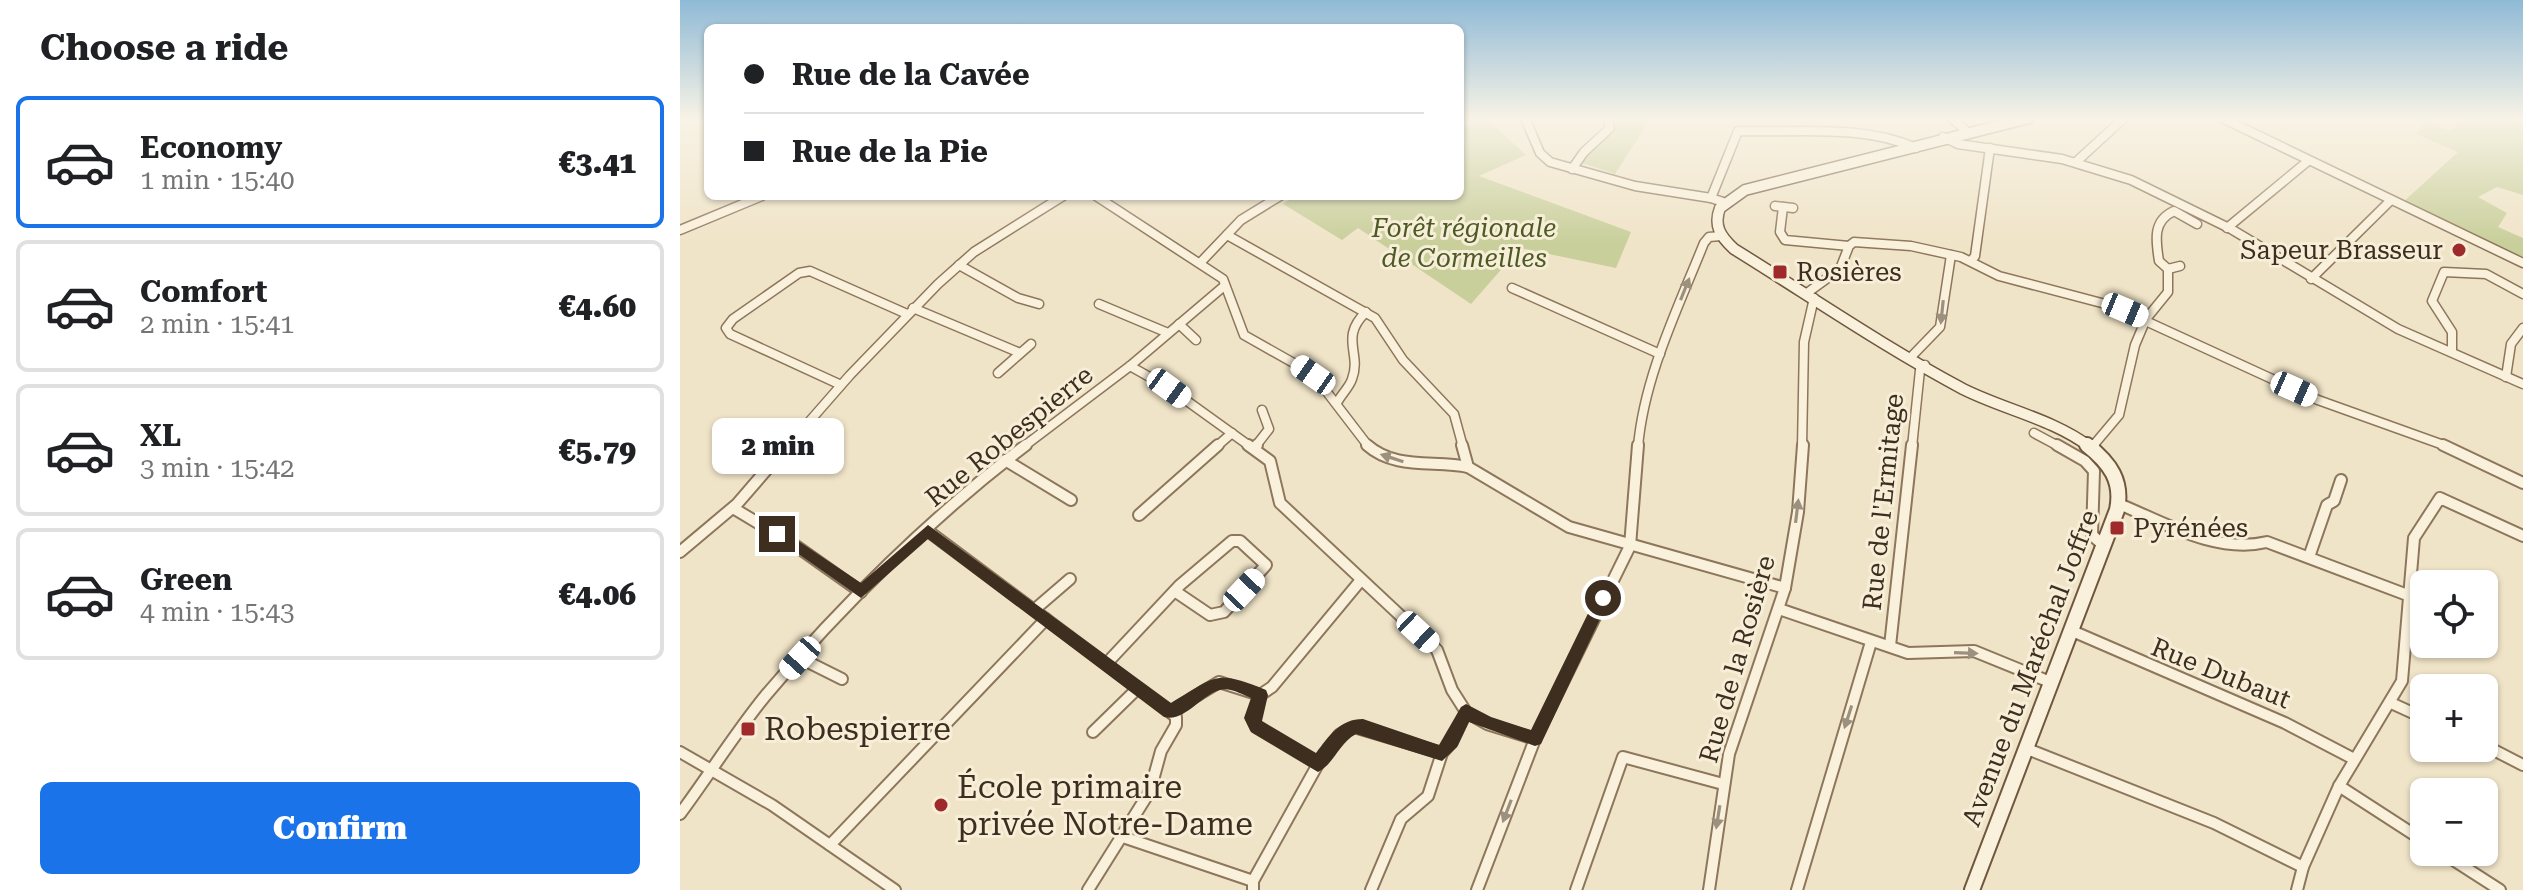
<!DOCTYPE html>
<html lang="en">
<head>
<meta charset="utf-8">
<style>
	:root { --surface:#fff; --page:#f6f6f6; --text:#202124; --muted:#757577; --line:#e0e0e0; --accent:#1a73e8 }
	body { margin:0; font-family:"Roboto Serif",serif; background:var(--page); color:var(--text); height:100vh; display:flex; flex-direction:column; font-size:30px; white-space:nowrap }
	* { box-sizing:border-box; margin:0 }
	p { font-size:26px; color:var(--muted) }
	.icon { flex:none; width:44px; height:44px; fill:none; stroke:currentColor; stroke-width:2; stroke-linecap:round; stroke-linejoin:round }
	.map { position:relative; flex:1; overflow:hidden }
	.panel { display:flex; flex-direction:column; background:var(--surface); width:680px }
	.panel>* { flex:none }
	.top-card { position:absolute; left:24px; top:24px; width:760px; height:176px; border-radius:12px; box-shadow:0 2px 6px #0004; display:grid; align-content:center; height:176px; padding:0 40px; background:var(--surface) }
	.controls { position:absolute; left:1730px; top:570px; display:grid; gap:16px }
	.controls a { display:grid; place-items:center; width:88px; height:88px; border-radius:12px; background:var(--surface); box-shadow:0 2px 6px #0004; font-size:40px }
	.end { position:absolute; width:36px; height:36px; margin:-18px; border:10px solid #3d2e20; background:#fff; box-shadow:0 0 0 4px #fff }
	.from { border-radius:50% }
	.bubble { position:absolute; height:56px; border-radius:12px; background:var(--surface); box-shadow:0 2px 6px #0004; font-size:26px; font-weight:800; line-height:56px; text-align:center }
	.car { position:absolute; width:24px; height:48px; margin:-24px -12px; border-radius:10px; box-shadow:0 0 6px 2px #0007; background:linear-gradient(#fff 24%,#345 0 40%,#fff 0 76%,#345 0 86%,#fff 0) }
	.top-card b { display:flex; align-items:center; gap:28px; height:76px; font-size:30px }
	.top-card b+b { border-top:2px solid var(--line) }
	.top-card i { width:20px; height:20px; background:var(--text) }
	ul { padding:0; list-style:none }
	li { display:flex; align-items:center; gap:24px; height:132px; margin:0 16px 12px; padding:0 24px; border:4px solid var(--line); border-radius:12px }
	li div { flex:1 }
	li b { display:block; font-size:30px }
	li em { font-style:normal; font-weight:800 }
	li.selected { border-color:var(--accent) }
	li>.icon { width:72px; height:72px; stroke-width:1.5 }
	h2 { padding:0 40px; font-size:36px; line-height:96px }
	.action { display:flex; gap:16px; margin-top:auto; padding:16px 40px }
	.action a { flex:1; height:92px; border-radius:12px; background:var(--accent); color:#fff; font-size:32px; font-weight:800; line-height:92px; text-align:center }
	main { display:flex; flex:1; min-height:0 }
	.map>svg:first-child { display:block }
</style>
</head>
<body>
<main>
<section class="panel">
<h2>Choose a ride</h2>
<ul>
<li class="selected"><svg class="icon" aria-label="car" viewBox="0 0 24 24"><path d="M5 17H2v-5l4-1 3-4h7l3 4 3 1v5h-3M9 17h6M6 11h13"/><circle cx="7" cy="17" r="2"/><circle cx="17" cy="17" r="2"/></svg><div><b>Economy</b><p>1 min · 15:40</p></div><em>€3.41</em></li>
<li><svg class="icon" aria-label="car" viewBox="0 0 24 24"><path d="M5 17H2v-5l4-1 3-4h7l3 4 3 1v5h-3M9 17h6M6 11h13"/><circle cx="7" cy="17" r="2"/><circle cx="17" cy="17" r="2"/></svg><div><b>Comfort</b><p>2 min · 15:41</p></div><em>€4.60</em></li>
<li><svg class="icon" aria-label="car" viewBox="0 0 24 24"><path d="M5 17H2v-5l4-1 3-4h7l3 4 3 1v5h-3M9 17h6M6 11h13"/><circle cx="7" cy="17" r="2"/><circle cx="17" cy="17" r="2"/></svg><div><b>XL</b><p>3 min · 15:42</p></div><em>€5.79</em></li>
<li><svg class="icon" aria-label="car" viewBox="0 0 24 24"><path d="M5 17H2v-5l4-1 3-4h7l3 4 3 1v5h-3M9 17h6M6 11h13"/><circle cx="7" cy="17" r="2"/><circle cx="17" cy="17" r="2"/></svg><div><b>Green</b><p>4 min · 15:43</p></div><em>€4.06</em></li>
</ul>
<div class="action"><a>Confirm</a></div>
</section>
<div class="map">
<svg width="1843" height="890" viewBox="0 0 1843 890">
	<rect width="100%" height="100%" fill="#f0e4c8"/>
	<g fill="#c9cf9b">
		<path d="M806,118L846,155L799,176L951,232L936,268L840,248L791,304L678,228L662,240L603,204L614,196H780V129Z"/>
		<path d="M940,118H971L935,174L899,162L942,120Z"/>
		<path d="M1783,118H1843V195L1817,187L1798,197L1827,213L1818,227L1843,238V261L1721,204L1778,152L1736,134L1746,120L1770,131Z"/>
	</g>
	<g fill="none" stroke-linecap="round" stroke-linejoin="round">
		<g stroke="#8d765c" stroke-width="11">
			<g id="street-far1">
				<path d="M845,118L860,153L870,162L955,186L1031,198"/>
				<path d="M1272,118L1287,132L1285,135"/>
				<path d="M1542,118L1843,263"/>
				<path d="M1263,137L1278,144L1382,159L1451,180L1551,229L1718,329L1843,384"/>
				<path d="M1396,162L1444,118"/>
				<path d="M892,169L904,152L930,128L928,118"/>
				<path d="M416,196L543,279L564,335L633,374L689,447"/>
				<path d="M1043,202L1031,198L1058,131C1116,133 1182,124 1236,148"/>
				<path d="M1095,206L1113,208"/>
				<path d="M1103,207L1100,232L1105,240L1169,246"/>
				<path d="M1547,228L1628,161"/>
				<path d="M0,230L82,196"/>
				<path d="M547,235L695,318L723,360L774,414L783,447"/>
				<path d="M1291,261L1295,256L1310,148"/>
				<path d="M520,263L561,220L600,196"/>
				<path d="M279,265L338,298L359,304"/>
				<path d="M1488,269L1500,266"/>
				<path d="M1631,279L1710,201"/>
				<path d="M832,288L980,354"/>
				<path d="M1127,293L1160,269L1169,246L1174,242L1231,246L1281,257L1319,276L1433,306L1638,400L1769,447"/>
				<path d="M419,304L488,333"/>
				<path d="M233,308L340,353"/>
				<path d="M499,324L516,340"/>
				<path d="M1772,352V332L1752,301L1764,272L1806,274L1843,294"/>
				<path d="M1231,357L1260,327L1271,255"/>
				<path d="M450,366L489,388L571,447"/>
				<path d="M318,373L351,344"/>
				<path d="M1826,377L1831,344L1843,328"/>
				<path d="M161,385L50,334L46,328L53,319L119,273L130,271L227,314"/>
				<path d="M658,401C662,394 670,386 672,379C682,353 659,338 686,312"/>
				<path d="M1354,433L1380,447"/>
				<path d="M107,447L170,375L258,284L294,252L383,196"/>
				<path d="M343,447L450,366L543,287"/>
				<path d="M536,447L552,433"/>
				<path d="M575,447L589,429L582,410"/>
				<path d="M958,447C964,377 998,308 1024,243L1029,237L1041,236"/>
				<path d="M1122,447L1124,342L1134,298"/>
				<path d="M1232,447L1240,370L1245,365"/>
				<path d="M1412,447L1439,415L1455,345L1466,319L1488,292V269L1479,261C1476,241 1472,221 1494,211L1517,224"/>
			</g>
		</g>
		<g stroke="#8d765c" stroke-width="14">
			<g id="street">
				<path d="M568,445L590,461L600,503L757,650L772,690L786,712L807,724L855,739"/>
				<path d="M687,445C715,470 754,460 788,467"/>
				<path d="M782,445L788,467L889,527L1105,588"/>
				<path d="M1377,445L1405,461L1414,471L1412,535L1423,545"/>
				<path d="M1763,445L1843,483"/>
				<path d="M575,448L577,445"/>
				<path d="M1412,448L1414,445"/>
				<path d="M325,460L391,500"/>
				<path d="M1439,504C1485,523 1536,554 1587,542L1730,596"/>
				<path d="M53,508L116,546L181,592"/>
				<path d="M459,515L538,445"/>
				<path d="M248,531L490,712"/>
				<path d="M0,552L57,504L108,445"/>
				<path d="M1629,557L1647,505L1654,501L1661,480"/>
				<path d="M1099,609L1228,653L1294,651L1370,682"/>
				<path d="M354,610L390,579"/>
				<path d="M1390,630L1605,723L1674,759"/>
				<path d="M1210,646L1232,445"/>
				<path d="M120,658L162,679"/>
				<path d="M426,664L500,585L552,541H560L586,565L544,612L530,615L496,592"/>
				<path d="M580,695L572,718L576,727L638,764L659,735L674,727L762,753"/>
				<path d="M1711,703L1744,718"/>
				<path d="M413,732L457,689"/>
				<path d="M1804,745L1843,765"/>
				<path d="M1345,748L1534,823L1623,867"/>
				<path d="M0,752L92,805L215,890"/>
				<path d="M1659,786L1744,841"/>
				<path d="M0,814C29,775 55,733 86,695C160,607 254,515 346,445"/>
				<path d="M443,837L573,881V890"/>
				<path d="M150,845L366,619"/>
				<path d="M1761,852L1820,890"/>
				<path d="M573,881L638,764"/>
				<path d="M408,890L470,791L481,751L496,725V717L490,712L539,682L580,695L592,687L681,580"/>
				<path d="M691,890L721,819L748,796L762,753L772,742L786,712"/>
				<path d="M797,890L855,739L950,546L958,445"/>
				<path d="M896,890L943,757L1043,784"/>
				<path d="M1029,890L1049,754L1105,588L1118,512L1123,445"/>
				<path d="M1117,890L1191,642"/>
				<path d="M1617,890L1623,867L1659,786L1722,681L1734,538L1760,498L1843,536"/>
			</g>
		</g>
		<g stroke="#6f573f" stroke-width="13">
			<path id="secondary-far1" d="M1349,118L1065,190L1040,208C1033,226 1041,237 1054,249C1130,296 1204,347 1283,389C1325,410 1373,419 1410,447"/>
		</g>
		<g stroke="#6f573f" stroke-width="18">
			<path id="secondary" d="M1292,890L1437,510C1443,481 1430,463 1407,445"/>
		</g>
		<use href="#street-far1" stroke="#faf1dc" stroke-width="8"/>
		<use href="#street" stroke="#faf1dc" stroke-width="10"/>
		<use href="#secondary-far1" stroke="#faf1dc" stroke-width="10"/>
		<use href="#secondary" stroke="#faf1dc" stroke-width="14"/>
	</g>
	<defs><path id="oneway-solid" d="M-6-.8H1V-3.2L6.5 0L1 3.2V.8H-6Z" transform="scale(2)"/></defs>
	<g fill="#9c907e">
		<use href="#oneway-solid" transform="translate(1005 289) rotate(-68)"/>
		<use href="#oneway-solid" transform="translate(1262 312) rotate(96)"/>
		<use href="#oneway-solid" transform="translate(712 458) rotate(-162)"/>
		<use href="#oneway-solid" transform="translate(1117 511) rotate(-83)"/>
		<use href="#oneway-solid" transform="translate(1286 653) rotate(2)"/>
		<use href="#oneway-solid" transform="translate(1168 717) rotate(108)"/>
		<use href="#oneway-solid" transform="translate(827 811) rotate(111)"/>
		<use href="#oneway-solid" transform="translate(1038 817) rotate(99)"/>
	</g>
	<linearGradient id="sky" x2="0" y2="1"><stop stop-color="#8fbad6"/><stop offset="0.49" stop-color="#f8f3e6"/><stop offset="1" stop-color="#f8f3e6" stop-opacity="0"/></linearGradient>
	<rect width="1843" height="243" fill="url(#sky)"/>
	<path fill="#3d2e20" d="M248,525L491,703C536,676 535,669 586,690L588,695L582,721L636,753C649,736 660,719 683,719L759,745L781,707L786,704L811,717L851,730L918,593L923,591L930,598L861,744L855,746L789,722L777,747L762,761L676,734C659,743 654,764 638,772L571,732L564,718L571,698C563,695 550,687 540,690C522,694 504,723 484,717L248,539L181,598L90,534L92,530H102L181,583Z"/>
	<g fill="#9e2a2b" stroke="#f7eed8" stroke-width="3">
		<circle cx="1779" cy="250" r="8"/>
		<rect x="1092" y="264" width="16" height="16" rx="4"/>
		<rect x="1429" y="520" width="16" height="16" rx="4"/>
		<rect x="60" y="721" width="16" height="16" rx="4"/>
		<circle cx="261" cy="805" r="8"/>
	</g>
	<g text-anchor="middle" stroke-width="6" stroke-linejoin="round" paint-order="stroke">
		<g font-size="26" font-style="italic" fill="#4d5a26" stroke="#f7eed8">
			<text x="784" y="237">Forêt régionale<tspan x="784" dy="30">de Cormeilles</tspan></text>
		</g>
		<g font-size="26" fill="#3d2e20" stroke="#f7eed8" text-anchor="start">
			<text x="1763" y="259" text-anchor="end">Sapeur Brasseur</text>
			<text x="1116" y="281">Rosières</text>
			<text x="1453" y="537">Pyrénées</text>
		</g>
		<g font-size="26" fill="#3d2e20" stroke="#f7eed8">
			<text transform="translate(329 436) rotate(-39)" y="9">Rue Robespierre</text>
			<text transform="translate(1203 502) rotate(-84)" y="9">Rue de l'Ermitage</text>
			<text transform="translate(1057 659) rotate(-74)" y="9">Rue de la Rosière</text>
			<text transform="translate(1350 668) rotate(-69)" y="9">Avenue du Maréchal Joffre</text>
			<text transform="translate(1541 673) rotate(22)" y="9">Rue Dubaut</text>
		</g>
		<g font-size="32" fill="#3d2e20" stroke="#f7eed8" text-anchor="start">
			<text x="84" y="740">Robespierre</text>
			<text x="277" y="798">École primaire<tspan x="277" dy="37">privée Notre-Dame</tspan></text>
		</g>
	</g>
</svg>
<div class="controls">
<a><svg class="icon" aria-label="locate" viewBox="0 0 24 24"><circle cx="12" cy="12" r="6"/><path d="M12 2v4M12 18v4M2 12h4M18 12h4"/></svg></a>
<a>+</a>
<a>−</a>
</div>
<i class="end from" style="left:923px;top:598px"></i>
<i class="end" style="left:97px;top:534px"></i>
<div class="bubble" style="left:32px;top:418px;width:132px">2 min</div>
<i class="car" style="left:1445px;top:310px;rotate:113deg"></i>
<i class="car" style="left:633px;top:375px;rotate:305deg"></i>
<i class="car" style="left:489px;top:388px;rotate:126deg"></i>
<i class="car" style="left:1614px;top:389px;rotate:114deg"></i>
<i class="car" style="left:564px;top:590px;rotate:43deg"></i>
<i class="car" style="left:738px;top:632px;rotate:133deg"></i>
<i class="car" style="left:120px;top:658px;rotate:222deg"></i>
<div class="top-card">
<b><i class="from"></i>Rue de la Cavée</b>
<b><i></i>Rue de la Pie</b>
</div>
</div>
</main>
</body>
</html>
